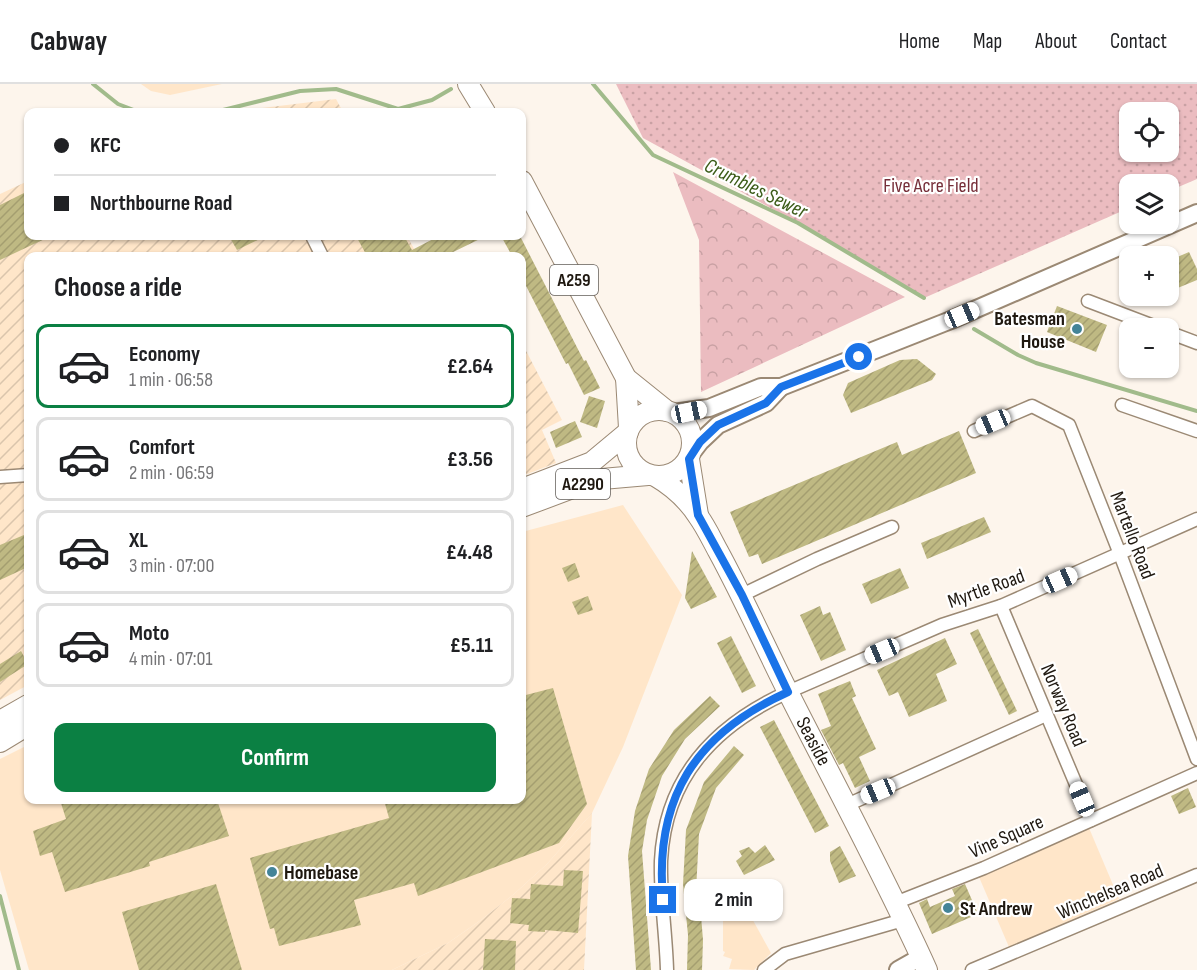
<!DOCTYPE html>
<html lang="en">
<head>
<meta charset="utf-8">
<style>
	:root { --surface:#fff; --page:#f6f6f6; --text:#202124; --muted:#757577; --line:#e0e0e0; --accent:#0b8043 }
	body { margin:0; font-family:"Sofia Sans Condensed",sans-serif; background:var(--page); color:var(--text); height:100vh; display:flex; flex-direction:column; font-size:22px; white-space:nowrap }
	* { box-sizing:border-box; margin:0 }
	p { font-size:20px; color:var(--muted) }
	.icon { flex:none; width:33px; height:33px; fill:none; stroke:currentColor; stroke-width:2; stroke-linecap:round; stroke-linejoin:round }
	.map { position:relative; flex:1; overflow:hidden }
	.panel { position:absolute; left:24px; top:168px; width:502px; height:552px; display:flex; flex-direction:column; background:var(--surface); border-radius:12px; box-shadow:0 2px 4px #0004 }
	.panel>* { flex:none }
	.banner { position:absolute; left:24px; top:24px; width:502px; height:132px; border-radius:12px; box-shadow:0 2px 4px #0004; display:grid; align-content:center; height:132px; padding:0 30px; background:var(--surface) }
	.tools { position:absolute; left:1119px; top:18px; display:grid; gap:12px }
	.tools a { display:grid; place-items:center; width:60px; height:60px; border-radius:12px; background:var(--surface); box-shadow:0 2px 4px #0004; font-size:30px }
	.end { position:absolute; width:27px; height:27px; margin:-14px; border:8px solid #1a73e8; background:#fff; box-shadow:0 0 0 3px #fff }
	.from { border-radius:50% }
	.bubble { position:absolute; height:42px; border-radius:12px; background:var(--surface); box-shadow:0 2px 4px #0004; font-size:20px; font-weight:700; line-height:42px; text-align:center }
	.car { position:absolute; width:18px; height:36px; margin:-18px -9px; border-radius:8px; box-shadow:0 0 4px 2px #0007; background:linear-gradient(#fff 24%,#345 0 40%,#fff 0 76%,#345 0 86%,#fff 0) }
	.banner b { display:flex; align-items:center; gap:21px; height:57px; font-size:22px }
	.banner b+b { border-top:2px solid var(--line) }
	.banner i { width:15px; height:15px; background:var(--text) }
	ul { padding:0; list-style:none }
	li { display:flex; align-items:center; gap:18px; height:84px; margin:0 12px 9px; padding:0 18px; border:3px solid var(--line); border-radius:12px }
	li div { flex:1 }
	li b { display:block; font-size:22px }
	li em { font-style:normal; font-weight:700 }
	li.selected { border-color:var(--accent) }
	li>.icon { width:54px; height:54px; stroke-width:1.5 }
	h2 { padding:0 30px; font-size:27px; line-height:72px }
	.action { display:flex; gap:12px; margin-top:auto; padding:12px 30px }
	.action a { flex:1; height:69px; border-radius:12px; background:var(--accent); color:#fff; font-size:24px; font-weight:700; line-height:69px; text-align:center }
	header { display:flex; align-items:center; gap:36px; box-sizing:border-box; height:84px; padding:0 30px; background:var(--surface); border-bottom:2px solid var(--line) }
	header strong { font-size:28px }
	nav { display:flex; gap:33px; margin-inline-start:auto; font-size:21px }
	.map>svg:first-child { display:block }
</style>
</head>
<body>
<header>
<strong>Cabway</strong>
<nav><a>Home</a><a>Map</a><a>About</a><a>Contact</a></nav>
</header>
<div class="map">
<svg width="1197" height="886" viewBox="0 0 1197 886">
	<defs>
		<pattern id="industrial-furrows" width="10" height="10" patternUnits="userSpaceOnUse" patternTransform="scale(1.5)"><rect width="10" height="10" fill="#ffe6c9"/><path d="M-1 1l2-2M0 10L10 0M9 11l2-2" fill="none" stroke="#dac5ac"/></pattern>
		<pattern id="forest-crowns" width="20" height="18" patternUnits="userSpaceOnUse" patternTransform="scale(1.5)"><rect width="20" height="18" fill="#ebbcc0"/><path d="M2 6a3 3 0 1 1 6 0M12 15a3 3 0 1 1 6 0" fill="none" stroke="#c9a1a4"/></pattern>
		<pattern id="park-dots" width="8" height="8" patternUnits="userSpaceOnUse" patternTransform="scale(1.5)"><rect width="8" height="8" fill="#ebbcc0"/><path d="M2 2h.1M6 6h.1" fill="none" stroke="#c9a1a4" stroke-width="1.8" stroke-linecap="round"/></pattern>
		<pattern id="building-hatch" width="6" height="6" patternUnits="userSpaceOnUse" patternTransform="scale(1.5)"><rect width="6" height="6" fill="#bfb983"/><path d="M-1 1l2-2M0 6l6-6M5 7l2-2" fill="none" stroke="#a49e70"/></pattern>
	</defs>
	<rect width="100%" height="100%" fill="#fdf5ec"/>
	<g fill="#ffe6c9">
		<path d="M141,0H222L170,11L151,7Z"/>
		<path d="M623,421L682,511L623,663L592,729L547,780L514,810L481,836L448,859L392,886H29L0,786V675L28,661V716H522V448Z"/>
		<path d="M1089,744L1119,815L1009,863L979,793Z"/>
		<path d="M734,802L771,869L754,886L729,885L732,875L723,872L725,868L723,867V807Z"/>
	</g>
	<g fill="url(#industrial-furrows)">
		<path d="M336,15L343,28H229Z"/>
		<path d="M28,97V152H407L418,172H28V601L0,616V110Z"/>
		<path d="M522,259L562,336L542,346L556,379L522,392Z"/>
		<path d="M592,729L584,886H392L448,859L481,836L514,810L547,780Z"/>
	</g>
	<path fill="url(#forest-crowns)" d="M673,88L905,213L701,308L699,156Z"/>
	<path fill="url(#park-dots)" fill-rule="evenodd" d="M616,0H1197V95L1169,107L1168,100H1130L1129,124L924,214L798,139L643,54ZM1130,28H1168V68H1130Z"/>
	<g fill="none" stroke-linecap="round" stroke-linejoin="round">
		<g stroke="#a1bb8b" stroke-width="4">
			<path d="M93,0L118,20L139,28"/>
			<path d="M593,0L653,71L798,139L924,214"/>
			<path d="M201,28L219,27L300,7L336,5L398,25L432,16L451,5"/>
			<path d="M974,245L1018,271L1036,279L1197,327"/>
			<path d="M0,812L19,886"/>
		</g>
	</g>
	<g fill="url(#building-hatch)">
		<path d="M28,107V152H51L0,176V121Z"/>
		<path d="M229,152H266L237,166Z"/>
		<path d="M356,152H404L412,166L439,152H486L445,172H367Z"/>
		<path d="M501,152H520L584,277L586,276L600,304L584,311L568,279L566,280L522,194V172H512Z"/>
		<path d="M1189,168L1197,185V196L1168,208V177Z"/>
		<path d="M1057,222L1107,241L1096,268L1047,248Z"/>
		<path d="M917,275L936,290L932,296L851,329L843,311L848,299L900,276Z"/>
		<path d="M589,312L605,317L597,344L580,338Z"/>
		<path d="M575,337L582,353L556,364L550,348Z"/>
		<path d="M959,347L976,389L762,480L758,470L749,473L730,428L897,358L902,371Z"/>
		<path d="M984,433L991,448L927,475L921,459Z"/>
		<path d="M24,451L28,461V483L0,496V461Z"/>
		<path d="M692,467L717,513L691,525L685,514Z"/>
		<path d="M575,479L580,493L568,498L562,484Z"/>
		<path d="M900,484L909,504L871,520L862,500Z"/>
		<path d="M588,512L593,526L578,531L572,518Z"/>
		<path d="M820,522L823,531L830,528L846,566L821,577L800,531Z"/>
		<path d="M978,545L1017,627L1009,631L970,549Z"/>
		<path d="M731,552L756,602L742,609L717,559Z"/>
		<path d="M945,554L957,580L936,590L947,617L909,633L898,608L889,612L877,586Z"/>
		<path d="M21,567L28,580L0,598V580Z"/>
		<path d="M850,597L856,612L852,614L876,665L859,673L870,697L855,704L843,679L839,681L821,646L831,642L818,610Z"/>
		<path d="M553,604L587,720L559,759L418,812L414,799L354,816L361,841L279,862L274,844L270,845L250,774L389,734L384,716H522V612Z"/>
		<path d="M710,612L720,622L685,655L662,692L647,736L642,767L651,886H636L628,772L635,727L649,685L674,646Z"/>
		<path d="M774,636L829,742L815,749L760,643Z"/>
		<path d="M734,662L744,671L716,704L699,750L696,807H699L703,856L702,886H687L688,851L683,800L686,746L704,698Z"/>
		<path d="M1188,704L1196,723L1179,730L1171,712Z"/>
		<path d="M60,716H217L229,752L149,778L150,782L65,808L52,768L40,772L33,747L66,735Z"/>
		<path d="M765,761L775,776L744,791L736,777L742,772L739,767L749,763L755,769Z"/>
		<path d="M840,762L856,792L839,799L830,777V768Z"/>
		<path d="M564,786L583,787L578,849L545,846V848L528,847L529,841L510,839L512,814L530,815L531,800L563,802Z"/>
		<path d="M216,800L242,886H139L122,828Z"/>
		<path d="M965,800L978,830L932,850L919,819L927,815L930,823L955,812L952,805Z"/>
		<path d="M485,855L516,857L515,886H483Z"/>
	</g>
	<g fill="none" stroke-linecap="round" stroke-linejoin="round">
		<g stroke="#9b8974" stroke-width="15">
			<g id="street">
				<path d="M312,152L322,172"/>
				<path d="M1088,217L1159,244"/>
				<path d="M1168,248L1197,259"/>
				<path d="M1122,321L1197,347"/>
				<path d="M974,347L1032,322L1069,341L1120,470L1197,675"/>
				<path d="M0,393L28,391"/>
				<path d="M742,511L817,475L892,443"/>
				<path d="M1001,522L1091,736"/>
				<path d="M847,721L1046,631"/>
				<path d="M895,819L984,784L1197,689"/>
				<path d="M667,886C666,850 660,813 661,777C665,693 715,641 788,608L942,541L1001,522L1197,435"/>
				<path d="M764,886L785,870L903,836"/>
				<path d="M972,886L1197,791"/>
			</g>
		</g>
		<g stroke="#9b8974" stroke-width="20">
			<g id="secondary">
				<path d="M673,329L709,324L761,303H781L951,236L1197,129"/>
				<path d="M690,371L700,358L718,341L766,319L781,303"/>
				<path d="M898,886L921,873"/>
			</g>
		</g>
		<g stroke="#9b8974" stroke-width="22">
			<g id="primary">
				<path d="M468,0L485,28"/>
				<path d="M522,97L626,294L667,327"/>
				<path d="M626,294L629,344"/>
				<circle cx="659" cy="359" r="33"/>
				<path d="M689,375L698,431"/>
				<path d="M655,392C672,402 687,415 698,432C706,443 712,456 718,467C743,513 764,560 787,606C834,699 884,791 927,886"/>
				<path d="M522,405L592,378L628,348"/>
				<path d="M522,423L578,402L602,395L648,391"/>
				<path d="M0,637L28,621"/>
				<path d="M0,658L28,641"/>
			</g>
		</g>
		<use href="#street" stroke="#fff" stroke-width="12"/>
		<use href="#secondary" stroke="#fff" stroke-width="16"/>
		<use href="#primary" stroke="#fff" stroke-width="20"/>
	</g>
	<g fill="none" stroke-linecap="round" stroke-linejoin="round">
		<path stroke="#1a73e8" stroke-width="8" d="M663,816C654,714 695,650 788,608L742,511L698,431L689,375L700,358L718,341L766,319L781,303L859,273"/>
	</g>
	<g fill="#448498" stroke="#fff" stroke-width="2">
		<circle cx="1077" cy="245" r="6"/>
		<circle cx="272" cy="788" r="6"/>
		<circle cx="948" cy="824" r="6"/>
	</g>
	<g text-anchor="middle" stroke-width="4.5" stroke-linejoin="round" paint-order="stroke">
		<g fill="#fff" stroke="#625d58" stroke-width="1.5">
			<rect x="550" y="181" width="48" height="30" rx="4.5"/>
			<rect x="556" y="385" width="54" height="30" rx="4.5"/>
		</g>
		<g font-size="18" font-weight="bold" fill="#1f1810">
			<text x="574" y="202">A259</text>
			<text x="583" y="406">A2290</text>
		</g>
		<g font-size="20" fill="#752d38" stroke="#fff">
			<text x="931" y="108">Five Acre Field</text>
		</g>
		<g font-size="20" font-weight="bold" fill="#1f1810" stroke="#fff" text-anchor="start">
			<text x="1065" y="241" text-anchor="end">Batesman<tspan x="1065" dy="23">House</tspan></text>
			<text x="284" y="795">Homebase</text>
			<text x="960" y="831">St Andrew</text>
		</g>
		<g font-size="20" fill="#1f1810" stroke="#fff">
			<text transform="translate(1133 451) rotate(69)" y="7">Martello Road</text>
			<text transform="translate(986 504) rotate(-20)" y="7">Myrtle Road</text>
			<text transform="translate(1064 621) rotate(67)" y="7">Norway Road</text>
			<text transform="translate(814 657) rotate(62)" y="7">Seaside</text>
			<text transform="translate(1006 752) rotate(-24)" y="7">Vine Square</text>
			<text transform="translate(1110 807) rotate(-23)" y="7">Winchelsea Road</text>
		</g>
		<g font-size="21" font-style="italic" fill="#3d5d1a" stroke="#fff">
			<text transform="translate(756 104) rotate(26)" y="7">Crumbles Sewer</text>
		</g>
	</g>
</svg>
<div class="tools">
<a><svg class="icon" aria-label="locate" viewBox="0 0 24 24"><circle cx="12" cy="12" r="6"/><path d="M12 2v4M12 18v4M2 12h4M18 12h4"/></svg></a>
<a><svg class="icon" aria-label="layers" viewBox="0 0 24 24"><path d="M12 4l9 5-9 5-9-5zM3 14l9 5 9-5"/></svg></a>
<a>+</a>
<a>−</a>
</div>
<i class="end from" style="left:859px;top:273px"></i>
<i class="end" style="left:663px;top:816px"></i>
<div class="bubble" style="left:684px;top:795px;width:99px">2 min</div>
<i class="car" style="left:962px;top:231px;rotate:67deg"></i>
<i class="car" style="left:689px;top:328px;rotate:78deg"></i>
<i class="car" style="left:993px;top:338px;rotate:247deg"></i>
<i class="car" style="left:1060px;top:496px;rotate:66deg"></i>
<i class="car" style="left:882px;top:567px;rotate:247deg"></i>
<i class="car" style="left:878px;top:707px;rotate:247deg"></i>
<i class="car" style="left:1082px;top:715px;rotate:337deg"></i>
<div class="banner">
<b><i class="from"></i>KFC</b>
<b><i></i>Northbourne Road</b>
</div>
<section class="panel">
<h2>Choose a ride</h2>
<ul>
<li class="selected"><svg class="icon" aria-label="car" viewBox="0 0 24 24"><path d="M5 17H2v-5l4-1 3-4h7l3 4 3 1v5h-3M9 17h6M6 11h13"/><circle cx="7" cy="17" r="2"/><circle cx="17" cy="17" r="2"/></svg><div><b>Economy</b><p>1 min · 06:58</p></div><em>£2.64</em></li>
<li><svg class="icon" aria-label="car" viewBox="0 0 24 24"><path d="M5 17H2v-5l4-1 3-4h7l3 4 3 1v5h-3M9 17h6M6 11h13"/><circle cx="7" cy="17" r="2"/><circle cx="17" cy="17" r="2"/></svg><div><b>Comfort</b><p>2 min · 06:59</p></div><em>£3.56</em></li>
<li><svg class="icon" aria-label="car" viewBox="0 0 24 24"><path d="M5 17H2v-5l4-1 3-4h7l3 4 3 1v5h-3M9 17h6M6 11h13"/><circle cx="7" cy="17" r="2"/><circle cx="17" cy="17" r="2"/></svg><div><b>XL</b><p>3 min · 07:00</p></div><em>£4.48</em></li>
<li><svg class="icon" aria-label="car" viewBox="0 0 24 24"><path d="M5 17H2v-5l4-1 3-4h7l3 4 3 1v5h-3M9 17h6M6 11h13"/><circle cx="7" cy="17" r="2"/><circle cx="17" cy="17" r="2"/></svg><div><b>Moto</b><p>4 min · 07:01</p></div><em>£5.11</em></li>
</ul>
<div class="action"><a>Confirm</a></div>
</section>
</div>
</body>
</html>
